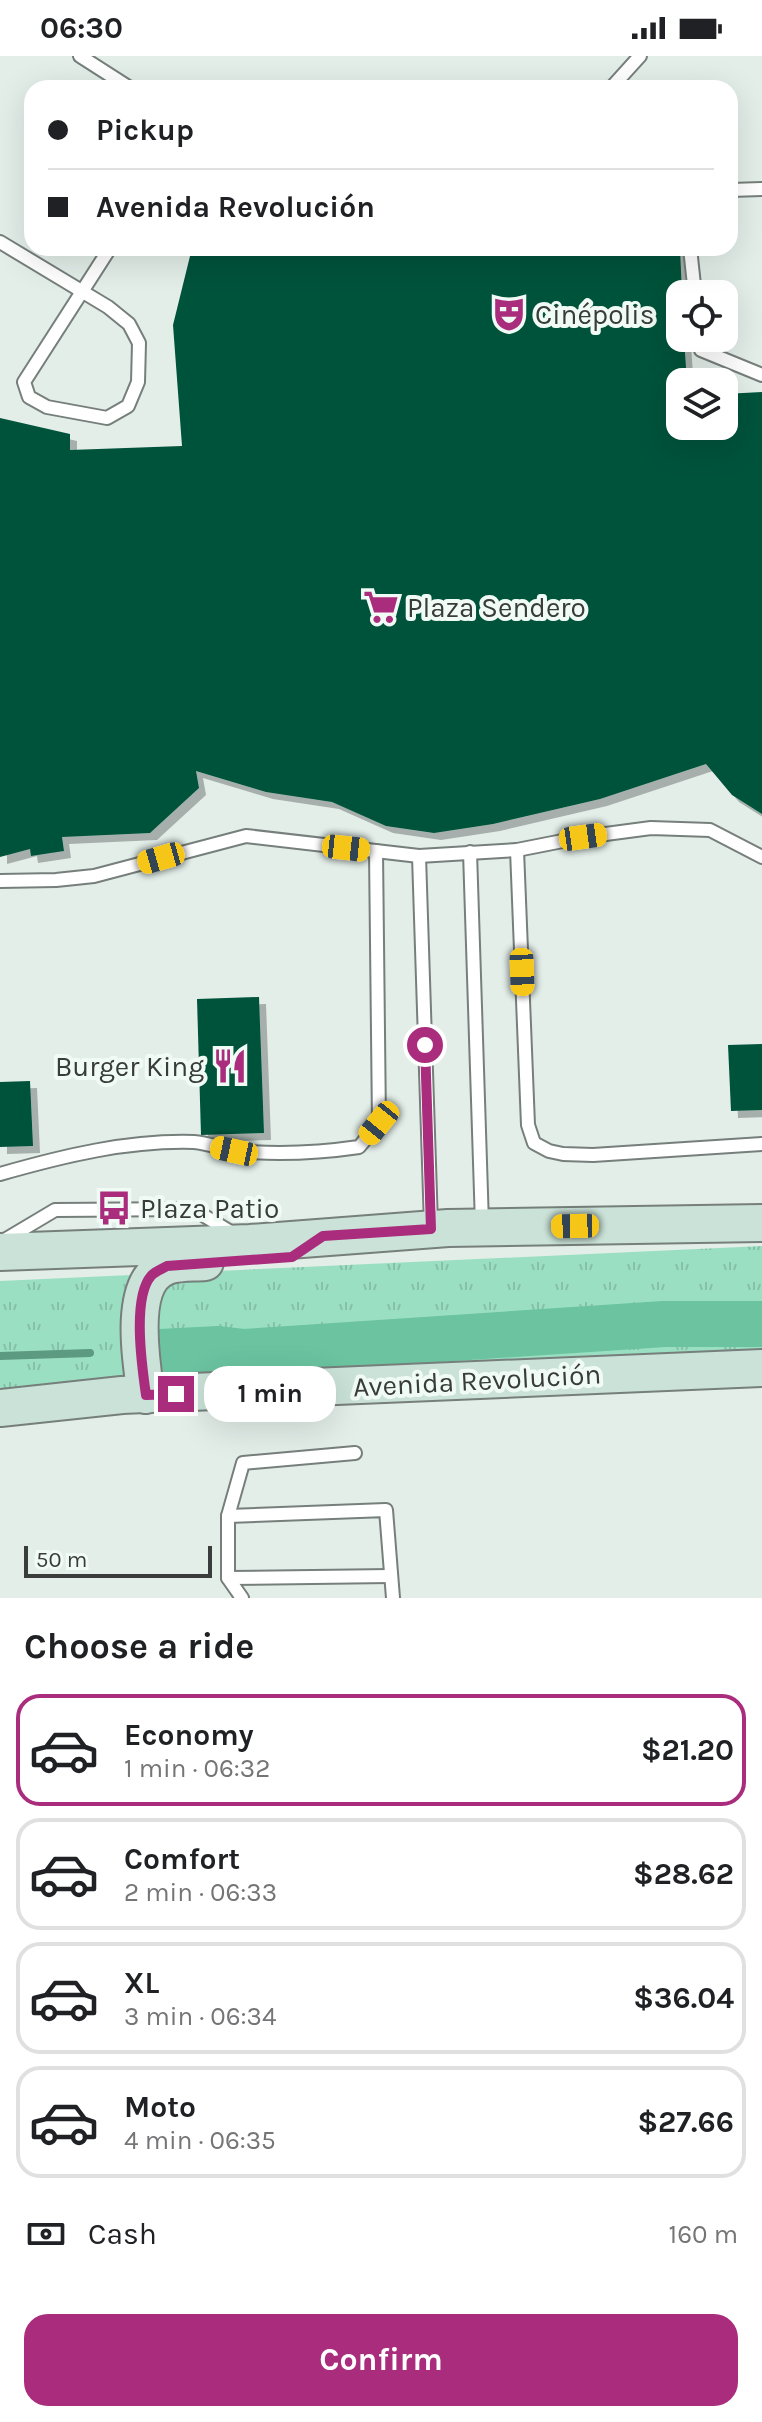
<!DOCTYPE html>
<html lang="en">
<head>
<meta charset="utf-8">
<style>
	:root { --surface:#fff; --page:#f2f2f2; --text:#202124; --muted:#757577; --line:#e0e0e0; --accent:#aa2c7d }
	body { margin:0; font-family:Karla,sans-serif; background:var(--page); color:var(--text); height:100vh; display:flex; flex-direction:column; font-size:30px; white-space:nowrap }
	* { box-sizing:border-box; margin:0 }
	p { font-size:26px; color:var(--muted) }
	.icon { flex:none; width:44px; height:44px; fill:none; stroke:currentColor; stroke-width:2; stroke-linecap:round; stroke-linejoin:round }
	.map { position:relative; height:1542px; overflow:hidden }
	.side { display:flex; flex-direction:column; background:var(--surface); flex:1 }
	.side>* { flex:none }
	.guide { position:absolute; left:24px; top:24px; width:714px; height:176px; border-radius:24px; box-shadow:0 8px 32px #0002; display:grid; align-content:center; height:176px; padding:0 24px; background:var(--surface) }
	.tools { position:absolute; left:666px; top:224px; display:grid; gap:16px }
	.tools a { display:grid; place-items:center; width:72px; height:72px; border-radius:16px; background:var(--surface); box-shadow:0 8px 32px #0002; font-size:40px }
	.scale { position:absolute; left:24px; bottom:20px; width:188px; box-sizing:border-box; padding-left:8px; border:4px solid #383c3a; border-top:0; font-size:22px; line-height:28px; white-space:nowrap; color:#383c3a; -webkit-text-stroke:6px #f1fbf6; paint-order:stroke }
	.end { position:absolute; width:36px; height:36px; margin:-18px; border:10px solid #aa2c7d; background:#fff; box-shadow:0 0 0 4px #fff }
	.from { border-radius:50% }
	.bubble { position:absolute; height:56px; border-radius:24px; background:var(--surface); box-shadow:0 8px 32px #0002; font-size:26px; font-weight:700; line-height:56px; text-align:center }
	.car { position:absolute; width:24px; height:48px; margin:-24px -12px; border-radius:10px; box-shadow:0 0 6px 2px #0007; background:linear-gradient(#f5c518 24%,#345 0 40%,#f5c518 0 76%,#345 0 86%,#f5c518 0) }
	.guide b { display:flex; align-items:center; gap:28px; height:76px; font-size:30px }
	.guide b+b { border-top:2px solid var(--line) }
	.guide i { width:20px; height:20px; background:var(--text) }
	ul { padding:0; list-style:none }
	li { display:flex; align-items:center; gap:24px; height:112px; margin:0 16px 12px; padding:0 8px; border:4px solid var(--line); border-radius:24px }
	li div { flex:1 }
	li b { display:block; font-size:30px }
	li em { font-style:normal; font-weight:700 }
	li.on { border-color:var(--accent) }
	li>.icon { width:72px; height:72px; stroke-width:1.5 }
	h2 { padding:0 24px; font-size:36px; line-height:96px }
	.pay { display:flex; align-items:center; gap:20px; height:88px; padding:0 24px; font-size:30px }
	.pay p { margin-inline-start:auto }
	.action { display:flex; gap:16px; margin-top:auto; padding:16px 24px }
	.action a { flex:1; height:92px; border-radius:24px; background:var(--accent); color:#fff; font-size:32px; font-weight:700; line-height:92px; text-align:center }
	.status { display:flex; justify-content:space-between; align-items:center; height:56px; padding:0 40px; background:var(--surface); direction:ltr }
	.status svg { height:22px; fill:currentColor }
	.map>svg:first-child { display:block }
</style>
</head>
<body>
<div class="status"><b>06:30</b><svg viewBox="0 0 49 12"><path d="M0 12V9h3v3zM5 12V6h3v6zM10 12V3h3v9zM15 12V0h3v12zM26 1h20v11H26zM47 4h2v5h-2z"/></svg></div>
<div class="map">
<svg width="762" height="1542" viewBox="0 0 762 1542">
	<defs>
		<pattern id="park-tufts" width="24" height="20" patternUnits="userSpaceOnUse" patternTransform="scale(2)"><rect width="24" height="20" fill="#9bdfc2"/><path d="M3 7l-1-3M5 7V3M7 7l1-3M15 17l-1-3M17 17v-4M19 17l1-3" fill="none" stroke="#86c0a7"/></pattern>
		<filter id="shadow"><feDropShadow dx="7" dy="7" stdDeviation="0" flood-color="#0004"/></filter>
	</defs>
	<rect width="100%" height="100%" fill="#e3eee9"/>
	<path fill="url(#park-tufts)" d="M762,1190V1318L0,1358V1225Z"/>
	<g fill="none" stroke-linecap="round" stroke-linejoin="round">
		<path stroke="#5c9a81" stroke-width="8" d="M0,1300L90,1297"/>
		<path stroke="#6bc3a0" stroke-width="46" d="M161,1296L218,1293L244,1296L664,1268H762"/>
	</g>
	<g fill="#03533b" filter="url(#shadow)">
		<path d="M192,192H680L682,238H680V282H684L687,326H680V370H724V338L762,336V758L732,739L706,708L600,743L493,768L434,777L386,770L332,746L266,736L196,715L199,732L150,777L62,781L64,795L31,800L30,793L0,801V362L70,378V394L182,390L173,269Z"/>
		<path d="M259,941L264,1077L201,1079L197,943Z"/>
		<path d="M762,988V1054L731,1055L728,989Z"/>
		<path d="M30,1025L33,1090L0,1091V1026Z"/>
	</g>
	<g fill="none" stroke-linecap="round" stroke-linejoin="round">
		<g stroke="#767f7b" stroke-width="16">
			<g id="service">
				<path d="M80,0L130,32"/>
				<path d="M611,32L640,0"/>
				<path d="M730,134L762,133"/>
				<path d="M0,186L108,251L129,268L139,287L138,326L128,350L107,362L47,351L29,341L24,326L110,192"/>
				<path d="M690,192L695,238"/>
				<path d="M700,282L701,294L762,319"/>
				<path d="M517,794L528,1069L534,1087L549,1095L563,1098L593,1099L762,1088"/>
				<path d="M470,796L482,1168"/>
				<path d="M419,800L431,1169"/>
				<path d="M0,825L56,824L94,820L246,780L419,800L517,794L583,781L651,772L710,774L762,801"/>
				<path d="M0,1118C63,1100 128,1084 194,1086C208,1087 222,1093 236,1095C278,1099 318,1097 359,1091L379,1067L376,795"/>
				<path d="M3,1185L55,1154L193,1153L234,1178"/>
				<path d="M228,1460L386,1454L393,1542"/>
				<path d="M228,1522L391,1520"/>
				<path d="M242,1542L228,1522V1460L243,1407L355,1397"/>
			</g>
		</g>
		<g stroke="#767f7b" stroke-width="40">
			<g id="secondary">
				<path d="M0,1196L250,1187L448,1172L762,1167"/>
				<path d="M146,1339C141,1306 127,1224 167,1210C178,1206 193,1207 205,1206"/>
				<path d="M0,1352L122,1339L762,1312"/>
			</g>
		</g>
		<use href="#service" stroke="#fff" stroke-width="12"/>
		<use href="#secondary" stroke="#cae2d8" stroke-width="36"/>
	</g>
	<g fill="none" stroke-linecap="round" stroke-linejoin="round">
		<path stroke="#aa2c7d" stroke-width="10" d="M176,1338L146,1339C142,1311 132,1242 151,1220C154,1216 162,1213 167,1210L292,1201L323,1180L431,1173L425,989"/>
	</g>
	<defs>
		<g id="theatre-bare" transform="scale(2.76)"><path d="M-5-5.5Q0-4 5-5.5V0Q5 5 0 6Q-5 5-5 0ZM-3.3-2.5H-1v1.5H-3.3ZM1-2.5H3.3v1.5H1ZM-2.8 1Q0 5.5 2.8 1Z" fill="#aa2c7d" stroke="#f1fbf6" stroke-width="2.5" paint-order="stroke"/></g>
		<g id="supermarket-bare" transform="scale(2.76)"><path d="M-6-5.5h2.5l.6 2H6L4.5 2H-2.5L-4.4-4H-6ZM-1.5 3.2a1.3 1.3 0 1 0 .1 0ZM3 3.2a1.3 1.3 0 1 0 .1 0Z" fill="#aa2c7d" stroke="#f1fbf6" stroke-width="2.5" paint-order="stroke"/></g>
		<g id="restaurant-bare" transform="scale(2.76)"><path d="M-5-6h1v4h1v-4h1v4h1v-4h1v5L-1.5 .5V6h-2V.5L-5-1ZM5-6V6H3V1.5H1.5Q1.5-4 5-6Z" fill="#aa2c7d" stroke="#f1fbf6" stroke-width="2.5" paint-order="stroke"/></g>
		<g id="bus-bare" transform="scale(2.76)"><path d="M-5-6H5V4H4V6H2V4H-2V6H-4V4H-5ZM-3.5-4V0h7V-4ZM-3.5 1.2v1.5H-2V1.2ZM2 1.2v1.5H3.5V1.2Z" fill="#aa2c7d" stroke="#f1fbf6" stroke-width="2.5" paint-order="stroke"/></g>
	</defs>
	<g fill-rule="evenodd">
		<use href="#theatre-bare" x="509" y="258"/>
		<use href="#supermarket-bare" x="381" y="551"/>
		<use href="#restaurant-bare" x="230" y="1010"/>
		<use href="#bus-bare" x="114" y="1152"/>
	</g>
	<g text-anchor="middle" stroke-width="8" stroke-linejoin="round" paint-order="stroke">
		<g font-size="28" fill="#383c3a" stroke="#f1fbf6" text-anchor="start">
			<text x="535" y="268">Cinépolis</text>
			<text x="407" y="561">Plaza Sendero</text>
			<text x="204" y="1020" text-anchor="end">Burger King</text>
			<text x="140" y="1162">Plaza Patio</text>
		</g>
		<g font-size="28" fill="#383c3a" stroke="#f1fbf6">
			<text transform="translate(477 1324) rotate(-3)" y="10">Avenida Revolución</text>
		</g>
	</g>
</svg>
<div class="tools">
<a><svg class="icon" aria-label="locate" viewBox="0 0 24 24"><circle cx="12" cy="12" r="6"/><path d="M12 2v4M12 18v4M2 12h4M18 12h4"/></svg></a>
<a><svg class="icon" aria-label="layers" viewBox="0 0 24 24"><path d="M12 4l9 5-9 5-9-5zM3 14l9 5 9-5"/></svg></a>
</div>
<div class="scale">50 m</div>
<i class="end from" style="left:425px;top:989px"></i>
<i class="end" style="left:176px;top:1338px"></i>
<div class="bubble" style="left:204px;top:1310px;width:132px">1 min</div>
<i class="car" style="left:583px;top:781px;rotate:82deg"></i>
<i class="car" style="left:346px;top:792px;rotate:96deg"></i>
<i class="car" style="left:161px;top:802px;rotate:254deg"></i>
<i class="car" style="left:522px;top:916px;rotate:178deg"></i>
<i class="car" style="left:379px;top:1067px;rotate:219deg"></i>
<i class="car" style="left:234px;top:1095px;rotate:282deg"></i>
<i class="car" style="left:575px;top:1170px;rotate:269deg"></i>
<div class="guide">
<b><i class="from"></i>Pickup</b>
<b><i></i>Avenida Revolución</b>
</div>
</div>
<section class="side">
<h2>Choose a ride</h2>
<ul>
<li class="on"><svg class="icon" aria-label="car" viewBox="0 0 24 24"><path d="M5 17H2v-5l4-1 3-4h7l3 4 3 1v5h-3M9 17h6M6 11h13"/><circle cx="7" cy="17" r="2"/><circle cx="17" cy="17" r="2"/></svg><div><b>Economy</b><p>1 min · 06:32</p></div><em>$21.20</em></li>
<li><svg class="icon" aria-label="car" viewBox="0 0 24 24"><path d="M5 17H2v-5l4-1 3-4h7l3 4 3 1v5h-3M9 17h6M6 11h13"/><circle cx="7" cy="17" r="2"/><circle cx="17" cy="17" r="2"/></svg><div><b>Comfort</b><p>2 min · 06:33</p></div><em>$28.62</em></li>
<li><svg class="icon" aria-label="car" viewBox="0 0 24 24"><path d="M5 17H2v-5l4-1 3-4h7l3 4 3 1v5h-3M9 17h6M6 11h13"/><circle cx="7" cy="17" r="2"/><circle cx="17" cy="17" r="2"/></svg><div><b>XL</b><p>3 min · 06:34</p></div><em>$36.04</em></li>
<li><svg class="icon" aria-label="car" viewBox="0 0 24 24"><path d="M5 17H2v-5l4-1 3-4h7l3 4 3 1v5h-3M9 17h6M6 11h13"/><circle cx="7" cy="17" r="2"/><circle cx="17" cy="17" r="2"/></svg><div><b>Moto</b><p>4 min · 06:35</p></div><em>$27.66</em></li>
</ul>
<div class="pay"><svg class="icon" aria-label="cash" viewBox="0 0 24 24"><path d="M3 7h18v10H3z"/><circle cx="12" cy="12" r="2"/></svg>Cash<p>160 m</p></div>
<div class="action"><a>Confirm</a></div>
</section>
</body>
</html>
